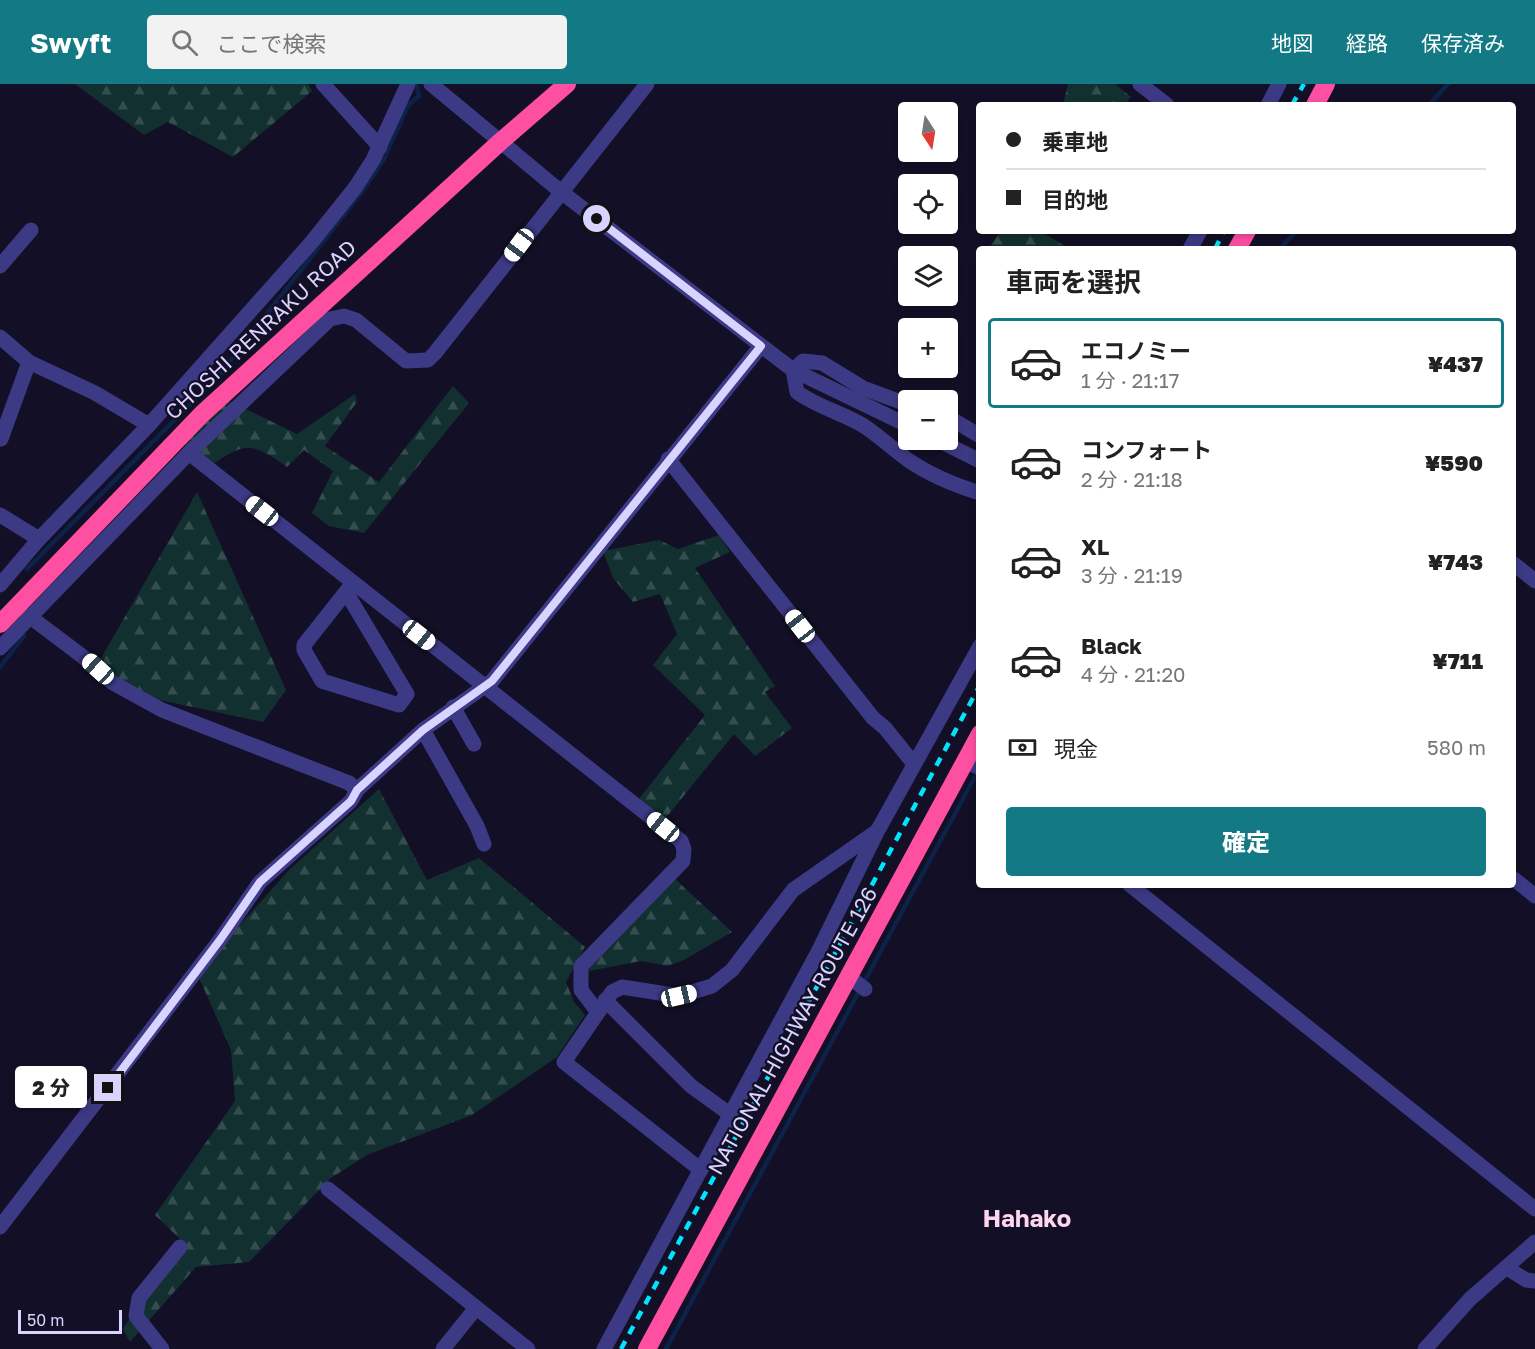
<!DOCTYPE html>
<html lang="ja">
<head>
<meta charset="utf-8">
<style>
	:root { --surface:#fff; --page:#f2f2f2; --text:#222; --muted:#767676; --line:#e0e0e0; --accent:#137a85 }
	body { margin:0; font-family:"Golos Text","Noto Sans JP",sans-serif; background:var(--page); color:var(--text); height:100vh; display:flex; flex-direction:column; font-size:22px; white-space:nowrap }
	* { box-sizing:border-box; margin:0 }
	p { font-size:20px; color:var(--muted) }
	.icon { flex:none; width:33px; height:33px; fill:none; stroke:currentColor; stroke-width:2; stroke-linecap:round; stroke-linejoin:round }
	.map { position:relative; flex:1; overflow:hidden }
	.side { position:absolute; left:976px; top:162px; width:540px; height:642px; display:flex; flex-direction:column; background:var(--surface); border-radius:6px; box-shadow:0 3px 9px #0003 }
	.side>* { flex:none }
	.top-card { position:absolute; left:976px; top:18px; width:540px; height:132px; border-radius:6px; box-shadow:0 3px 9px #0003; display:grid; align-content:center; height:132px; padding:0 30px; background:var(--surface) }
	.needle { width:39px; rotate:168deg }
	.controls { position:absolute; left:898px; top:18px; display:grid; gap:12px }
	.controls a { display:grid; place-items:center; width:60px; height:60px; border-radius:6px; background:var(--surface); box-shadow:0 3px 9px #0003; font-size:30px }
	.scale { position:absolute; left:18px; bottom:15px; width:104px; box-sizing:border-box; padding-left:6px; border:3px solid #d9d4ff; border-top:0; font-size:16px; line-height:21px; white-space:nowrap; color:#d9d4ff; -webkit-text-stroke:4px #130f26; paint-order:stroke }
	.end { position:absolute; width:27px; height:27px; margin:-14px; border:8px solid #d9d4ff; background:#111; box-shadow:0 0 0 3px #111 }
	.from { border-radius:50% }
	.bubble { position:absolute; height:42px; border-radius:6px; background:var(--surface); box-shadow:0 3px 9px #0003; font-size:20px; font-weight:800; line-height:42px; text-align:center }
	.car { position:absolute; width:18px; height:36px; margin:-18px -9px; border-radius:8px; box-shadow:0 0 4px 2px #0007; background:linear-gradient(#fff 24%,#345 0 40%,#fff 0 76%,#345 0 86%,#fff 0) }
	.top-card b { display:flex; align-items:center; gap:21px; height:57px; font-size:22px }
	.top-card b+b { border-top:2px solid var(--line) }
	.top-card i { width:15px; height:15px; background:var(--text) }
	ul { padding:0; list-style:none }
	li { display:flex; align-items:center; gap:18px; height:90px; margin:0 12px 9px; padding:0 18px; border:3px solid transparent; border-radius:6px }
	li div { flex:1 }
	li b { display:block; font-size:22px }
	li em { font-style:normal; font-weight:800 }
	li.on { border-color:var(--accent) }
	li>.icon { width:54px; height:54px; stroke-width:1.5 }
	h2 { padding:0 30px; font-size:27px; line-height:72px }
	.pay { display:flex; align-items:center; gap:15px; height:66px; padding:0 30px; font-size:22px }
	.pay p { margin-inline-start:auto }
	.action { display:flex; gap:12px; margin-top:auto; padding:12px 30px }
	.action a { flex:1; height:69px; border-radius:6px; background:var(--accent); color:#fff; font-size:24px; font-weight:800; line-height:69px; text-align:center }
	header { display:flex; align-items:center; gap:36px; box-sizing:border-box; height:84px; padding:0 30px; background:var(--accent); color:#fff }
	header strong { font-size:28px }
	nav { display:flex; gap:33px; margin-inline-start:auto; font-size:21px }
	.search { width:420px; height:54px; background:var(--page); display:flex; align-items:center; gap:15px; box-sizing:border-box; padding:0 21px; border-radius:6px; color:var(--muted); font-size:22px }
	.map>svg:first-child { display:block }
</style>
</head>
<body>
<header>
<strong>Swyft</strong>
<div class="search"><svg class="icon" aria-label="search" viewBox="0 0 24 24"><circle cx="10" cy="10" r="6"/><path d="M15 15l6 6"/></svg>ここで検索</div>
<nav><a>地図</a><a>経路</a><a>保存済み</a></nav>
</header>
<div class="map">
<svg width="1535" height="1265" viewBox="0 0 1535 1265">
	<defs>
		<pattern id="forest-firs" width="22" height="20" patternUnits="userSpaceOnUse" patternTransform="scale(1.5)"><rect width="22" height="20" fill="#12302f"/><path d="M5 1l3.5 6h-7zM16 11l3.5 6h-7z" fill="#344d4e"/></pattern>
	</defs>
	<rect width="100%" height="100%" fill="#130f26"/>
	<g fill="url(#forest-firs)">
		<path d="M75,0H308L312,7L233,73L168,38L144,51Z"/>
		<path d="M1068,0H1115L1131,13L1124,21H1063Z"/>
		<path d="M1001,147H1047L1045,150L1070,165H988Z"/>
		<path d="M453,302L469,319L364,449L329,442L312,429L333,387L304,366L287,383C250,357 246,358 209,383L182,358L227,316L297,350L355,310L357,318L325,362L379,398Z"/>
		<path d="M197,408L286,606L263,638L108,605L97,581Z"/>
		<path d="M719,451L730,468L695,484L775,602L765,608L792,644L755,672L734,650L664,736L639,715L705,631L653,581L677,550L660,510L633,518L613,494L603,467L659,456L678,465Z"/>
		<path d="M379,705L427,796L479,774L585,863L566,898L574,918L585,931L557,973L472,1031L367,1071L331,1094L249,1178L196,1183L130,1258L123,1245L181,1156L155,1131L235,1017L231,966L197,889L290,785Z"/>
		<path d="M674,794L732,848L684,876L668,882L641,877L589,887L592,875Z"/>
	</g>
	<g fill="none" stroke-linecap="round" stroke-linejoin="round">
		<g stroke="#0c2248" stroke-width="4.5">
			<path d="M1429,21L1448,0"/>
			<path d="M1280,165L1296,147"/>
			<path d="M27,485L221,289L364,105L384,75L408,21L419,12L416,0"/>
			<path d="M0,583L24,552"/>
			<path d="M666,1265L978,687"/>
		</g>
		<g stroke="#3d3a85" stroke-width="15">
			<path d="M323,0L380,63"/>
			<path d="M431,0L560,107L793,286L909,342"/>
			<path d="M1140,0L1167,21"/>
			<path d="M1268,21L1279,0"/>
			<path d="M1190,165L1200,147"/>
			<path d="M0,182L31,146"/>
			<path d="M0,253L29,278L95,309L149,341"/>
			<path d="M909,321L863,304L822,279L803,277L793,286L797,308C817,323 843,329 864,342C879,352 893,365 908,376C930,391 954,401 980,409"/>
			<path d="M948,333L980,352"/>
			<path d="M1,355L29,278"/>
			<path d="M938,356L980,377"/>
			<path d="M189,369L681,757L684,765L683,777L581,882V906L597,927"/>
			<path d="M668,375L873,634L885,644L914,680"/>
			<path d="M0,431L39,455"/>
			<path d="M1514,480L1535,497"/>
			<path d="M0,501L39,455L149,341L311,159L355,104L373,76L408,0"/>
			<path d="M346,508L407,610L399,621L322,597L304,566V561L353,499"/>
			<path d="M29,532L82,572L113,599L162,626L349,699L357,706"/>
			<path d="M0,564L189,369L330,235L344,232L356,236L406,277L428,276L435,269L647,0"/>
			<path d="M453,623L474,660"/>
			<path d="M423,646L477,742L484,760"/>
			<path d="M965,677L980,684"/>
			<path d="M1514,795L1535,812"/>
			<path d="M1130,801L1535,1125"/>
			<path d="M849,893L865,905"/>
			<path d="M605,916L691,1002L731,1031"/>
			<path d="M701,1086L564,978L612,908L622,903L679,912L712,902L732,886L793,806L876,748"/>
			<path d="M328,1105L528,1265"/>
			<path d="M0,1143L220,856L260,798L351,717L357,706L423,646L492,597L761,262"/>
			<path d="M1507,1184L1526,1196L1535,1197"/>
			<path d="M162,1265L136,1232L139,1214L180,1163"/>
			<path d="M443,1265L476,1224"/>
			<path d="M604,1265L818,868L878,746L980,562"/>
			<path d="M1425,1265L1470,1215L1535,1158"/>
		</g>
		<g stroke="#ff4fa3" stroke-width="18">
			<path d="M1315,21L1326,0"/>
			<path d="M1237,165L1247,147"/>
			<path d="M0,540L202,330L500,58L567,0"/>
			<path d="M647,1265L980,650"/>
		</g>
		<g stroke="#00e5ff" stroke-width="4.5" stroke-dasharray="9 8" stroke-linecap="butt">
			<path d="M1292,21L1304,0"/>
			<path d="M1215,165L1224,147"/>
			<path d="M621,1265L980,601"/>
		</g>
	</g>
	<g fill="none" stroke-linecap="round" stroke-linejoin="round">
		<path stroke="#d9d4ff" stroke-width="8" d="M108,1004L220,856L260,798L351,717L357,706L423,646L492,597L761,262L597,135"/>
	</g>
	<g text-anchor="middle" stroke-width="4.5" stroke-linejoin="round" paint-order="stroke">
		<g font-size="21" fill="#d9d4ff" stroke="#130f26">
			<text transform="translate(261 246) rotate(-43)" y="7">CHOSHI RENRAKU ROAD</text>
			<text transform="translate(793 947) rotate(-61)" y="7">NATIONAL HIGHWAY ROUTE 126</text>
		</g>
		<g font-size="24" font-weight="bold" fill="#ffd6f0" stroke="#130f26">
			<text x="1027" y="1143">Hahako</text>
		</g>
	</g>
</svg>
<div class="controls">
<a><svg class="needle" viewBox="-14 -14 28 28"><path d="M0-13l5 13h-10z" fill="#e53935"/><path d="M0 13l5-13h-10z" fill="#767676"/></svg></a>
<a><svg class="icon" aria-label="locate" viewBox="0 0 24 24"><circle cx="12" cy="12" r="6"/><path d="M12 2v4M12 18v4M2 12h4M18 12h4"/></svg></a>
<a><svg class="icon" aria-label="layers" viewBox="0 0 24 24"><path d="M12 4l9 5-9 5-9-5zM3 14l9 5 9-5"/></svg></a>
<a>+</a>
<a>−</a>
</div>
<div class="scale">50 m</div>
<i class="end from" style="left:597px;top:135px"></i>
<i class="end" style="left:108px;top:1004px"></i>
<div class="bubble" style="left:15px;top:982px;width:72px">2 分</div>
<i class="car" style="left:519px;top:161px;rotate:217deg"></i>
<i class="car" style="left:262px;top:427px;rotate:308deg"></i>
<i class="car" style="left:800px;top:542px;rotate:322deg"></i>
<i class="car" style="left:419px;top:551px;rotate:128deg"></i>
<i class="car" style="left:98px;top:585px;rotate:312deg"></i>
<i class="car" style="left:663px;top:743px;rotate:309deg"></i>
<i class="car" style="left:679px;top:912px;rotate:77deg"></i>
<div class="top-card">
<b><i class="from"></i>乗車地</b>
<b><i></i>目的地</b>
</div>
<section class="side">
<h2>車両を選択</h2>
<ul>
<li class="on"><svg class="icon" aria-label="car" viewBox="0 0 24 24"><path d="M5 17H2v-5l4-1 3-4h7l3 4 3 1v5h-3M9 17h6M6 11h13"/><circle cx="7" cy="17" r="2"/><circle cx="17" cy="17" r="2"/></svg><div><b>エコノミー</b><p>1 分 · 21:17</p></div><em>¥437</em></li>
<li><svg class="icon" aria-label="car" viewBox="0 0 24 24"><path d="M5 17H2v-5l4-1 3-4h7l3 4 3 1v5h-3M9 17h6M6 11h13"/><circle cx="7" cy="17" r="2"/><circle cx="17" cy="17" r="2"/></svg><div><b>コンフォート</b><p>2 分 · 21:18</p></div><em>¥590</em></li>
<li><svg class="icon" aria-label="car" viewBox="0 0 24 24"><path d="M5 17H2v-5l4-1 3-4h7l3 4 3 1v5h-3M9 17h6M6 11h13"/><circle cx="7" cy="17" r="2"/><circle cx="17" cy="17" r="2"/></svg><div><b>XL</b><p>3 分 · 21:19</p></div><em>¥743</em></li>
<li><svg class="icon" aria-label="car" viewBox="0 0 24 24"><path d="M5 17H2v-5l4-1 3-4h7l3 4 3 1v5h-3M9 17h6M6 11h13"/><circle cx="7" cy="17" r="2"/><circle cx="17" cy="17" r="2"/></svg><div><b>Black</b><p>4 分 · 21:20</p></div><em>¥711</em></li>
</ul>
<div class="pay"><svg class="icon" aria-label="cash" viewBox="0 0 24 24"><path d="M3 7h18v10H3z"/><circle cx="12" cy="12" r="2"/></svg>現金<p>580 m</p></div>
<div class="action"><a>確定</a></div>
</section>
</div>
</body>
</html>
